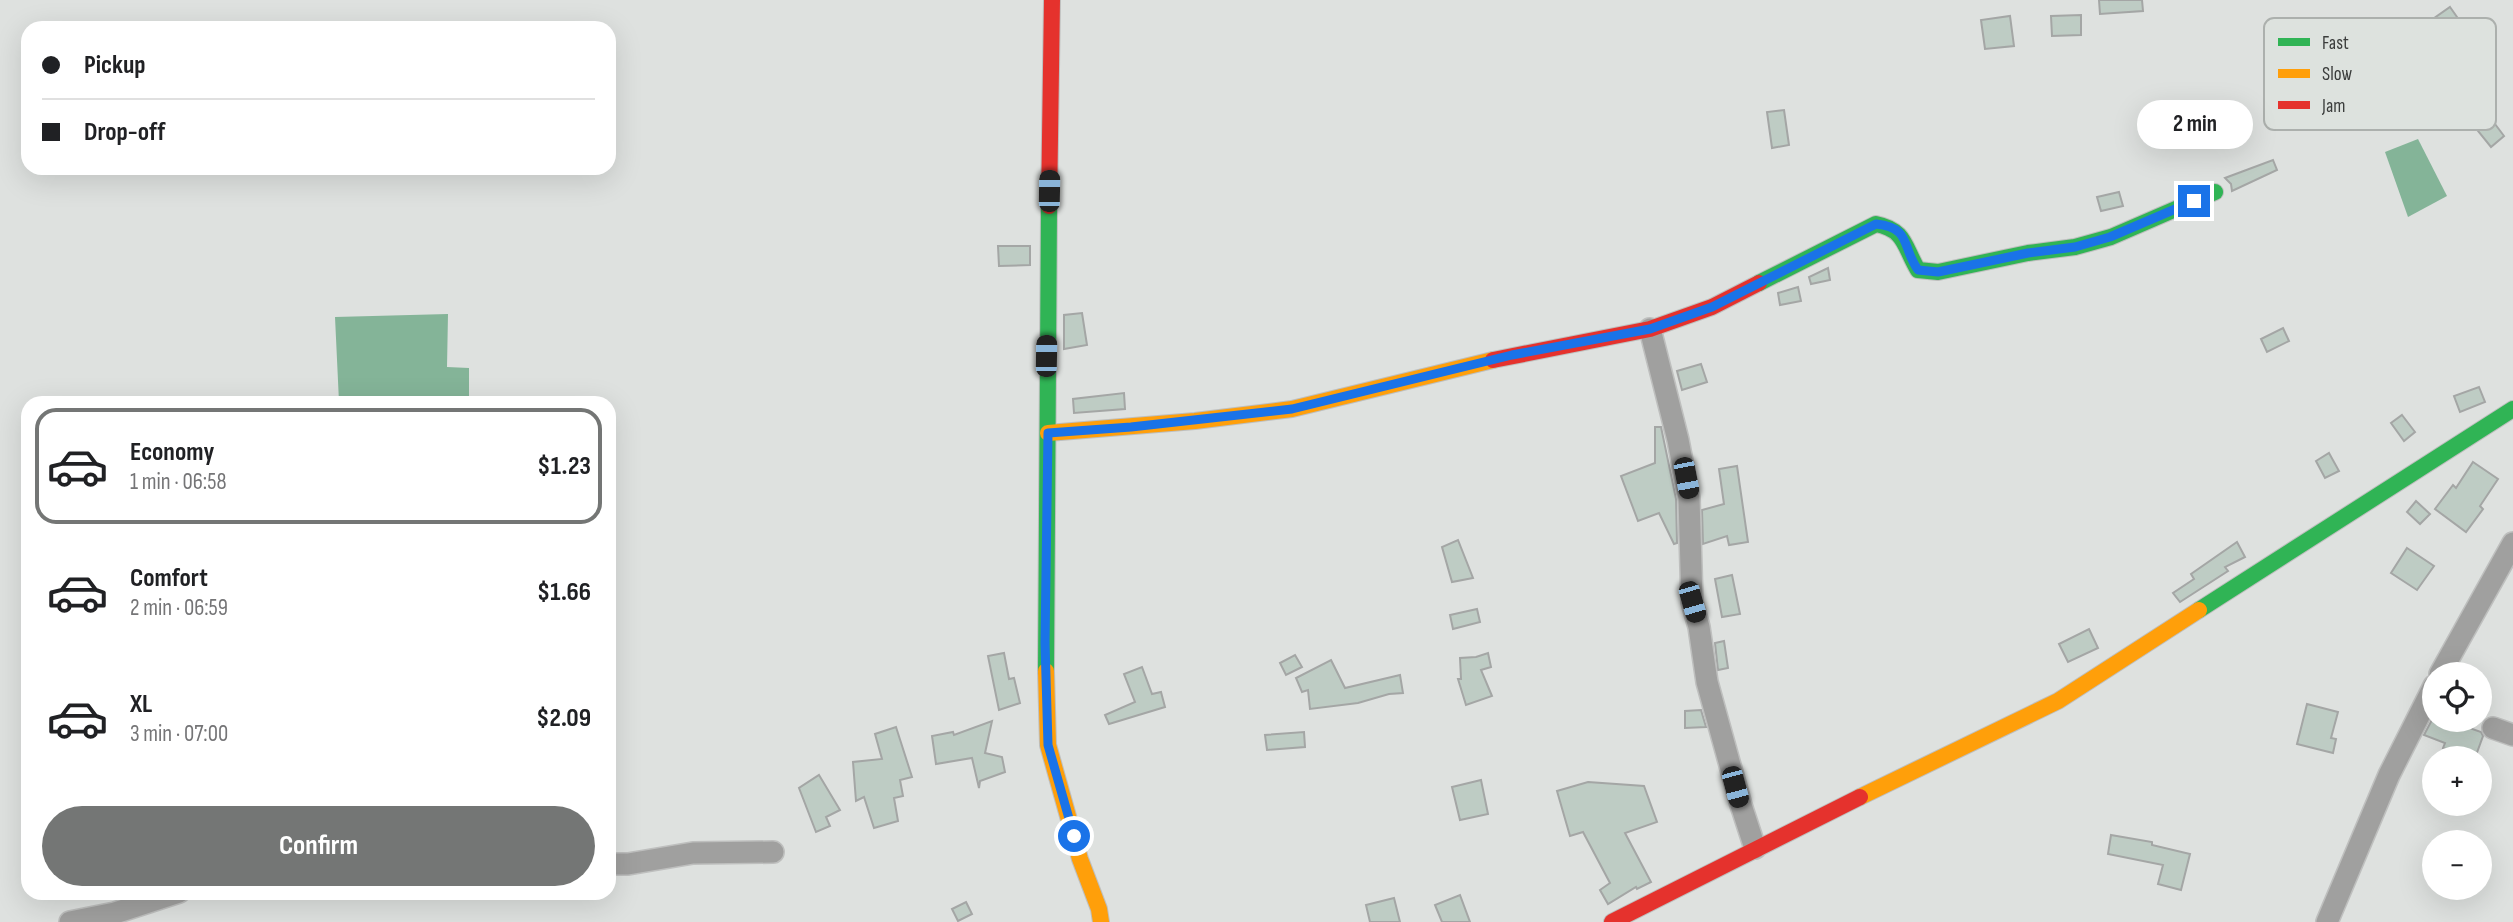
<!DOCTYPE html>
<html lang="en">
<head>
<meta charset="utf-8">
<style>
	:root { --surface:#fff; --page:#f2f2f2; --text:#202124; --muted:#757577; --line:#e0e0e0; --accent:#747675 }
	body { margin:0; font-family:"Sofia Sans Condensed",sans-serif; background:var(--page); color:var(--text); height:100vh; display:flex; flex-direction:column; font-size:26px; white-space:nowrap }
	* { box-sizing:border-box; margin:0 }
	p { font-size:23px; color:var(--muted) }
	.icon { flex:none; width:38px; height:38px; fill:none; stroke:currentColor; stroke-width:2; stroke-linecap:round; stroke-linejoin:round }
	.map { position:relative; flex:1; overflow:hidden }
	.details { position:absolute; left:21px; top:396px; width:595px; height:504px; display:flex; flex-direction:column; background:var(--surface); border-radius:21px; box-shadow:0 7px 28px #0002 }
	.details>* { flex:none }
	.banner { position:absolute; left:21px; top:21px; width:595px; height:154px; border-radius:21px; box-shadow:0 7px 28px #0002; display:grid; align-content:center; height:154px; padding:0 21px; background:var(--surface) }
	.controls { position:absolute; left:2422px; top:662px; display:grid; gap:14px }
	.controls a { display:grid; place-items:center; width:70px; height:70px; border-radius:50%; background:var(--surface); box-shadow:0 7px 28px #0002; font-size:35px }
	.end { position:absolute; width:32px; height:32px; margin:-16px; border:9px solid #1a73e8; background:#fff; box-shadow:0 0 0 4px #fff }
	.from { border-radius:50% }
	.bubble { position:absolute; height:49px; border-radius:24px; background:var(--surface); box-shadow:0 7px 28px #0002; font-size:23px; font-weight:700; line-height:49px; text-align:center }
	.car { position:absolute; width:21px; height:42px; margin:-21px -10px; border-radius:9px; box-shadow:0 0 5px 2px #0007; background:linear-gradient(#222 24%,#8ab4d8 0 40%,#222 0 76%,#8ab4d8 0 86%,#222 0) }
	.banner b { display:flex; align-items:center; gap:24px; height:66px; font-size:26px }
	.banner b+b { border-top:2px solid var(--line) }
	.banner i { width:18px; height:18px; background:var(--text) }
	ul { padding:12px 0 0; list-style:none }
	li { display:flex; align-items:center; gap:21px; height:116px; margin:0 14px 10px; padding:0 7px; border:4px solid transparent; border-radius:21px }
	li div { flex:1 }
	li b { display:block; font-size:26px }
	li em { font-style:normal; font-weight:700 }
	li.on { border-color:var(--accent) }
	li>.icon { width:63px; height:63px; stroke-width:1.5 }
	.cta { display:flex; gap:14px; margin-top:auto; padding:14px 21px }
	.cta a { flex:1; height:80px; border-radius:42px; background:var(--accent); color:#fff; font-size:28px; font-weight:700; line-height:80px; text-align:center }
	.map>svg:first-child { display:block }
</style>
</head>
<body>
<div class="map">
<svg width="2513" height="922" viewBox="0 0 2513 922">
	<rect width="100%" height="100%" fill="#dee1df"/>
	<g fill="#84b498">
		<path d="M2418,139L2447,196L2408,217L2385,152Z"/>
		<path d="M448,314L447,367L469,368V402H339L335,317Z"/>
	</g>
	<g fill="#beccc4" stroke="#a4a6a5" stroke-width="2">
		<path d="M2099,0H2142L2143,11L2100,14Z"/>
		<path d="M2450,7L2464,27L2444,41L2430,21Z"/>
		<path d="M2081,15V35L2052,36L2051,16Z"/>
		<path d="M2010,16L2014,46L1985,49L1981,20Z"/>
		<path d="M1784,110L1789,145L1772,148L1767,112Z"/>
		<path d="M2193,111L2194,138L2157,140L2155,114Z"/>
		<path d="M2492,120L2504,136L2491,147L2478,131Z"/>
		<path d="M2273,160L2277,170L2232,191L2231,184L2225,178Z"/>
		<path d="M2119,192L2123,206L2101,211L2097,197Z"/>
		<path d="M998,246H1030V265L999,266Z"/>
		<path d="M1828,268L1830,280L1811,284L1809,277Z"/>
		<path d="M1798,287L1801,301L1780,305L1778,293Z"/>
		<path d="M1082,313L1087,345L1064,349V315Z"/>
		<path d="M2283,328L2289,341L2267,352L2261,339Z"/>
		<path d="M1701,364L1707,382L1682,390L1677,371Z"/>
		<path d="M2479,387L2485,402L2460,412L2454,396Z"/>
		<path d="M1124,393L1125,409L1074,413L1073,399Z"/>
		<path d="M2402,415L2415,432L2404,441L2391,423Z"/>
		<path d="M1655,427H1661L1676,499L1677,543L1674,544L1659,513L1638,521L1621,476L1655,463Z"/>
		<path d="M2329,453L2339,471L2325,478L2316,461Z"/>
		<path d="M2473,462L2498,479L2480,506L2483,509L2466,532L2435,509L2453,485L2456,488Z"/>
		<path d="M1737,466L1748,542L1729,545L1727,536L1703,544L1702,510L1724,504L1719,469Z"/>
		<path d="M2416,501L2430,514L2420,524L2407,512Z"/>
		<path d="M1458,540L1473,578L1452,582L1442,547Z"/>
		<path d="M2237,542L2245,557L2225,567L2228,571L2180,602L2173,593L2194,579L2191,574Z"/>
		<path d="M2407,548L2434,566L2417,590L2391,573Z"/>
		<path d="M1732,575L1740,614L1722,617L1715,579Z"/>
		<path d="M1477,609L1480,622L1453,629L1450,615Z"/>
		<path d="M2089,629L2098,648L2068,662L2059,644Z"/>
		<path d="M1724,641L1728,668L1718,670L1715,643Z"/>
		<path d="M1004,653L1009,679L1014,678L1020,703L999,710L988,656Z"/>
		<path d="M1488,653L1491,667L1481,670L1492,696L1466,705L1458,679H1461L1460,658L1476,657Z"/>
		<path d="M1295,655L1302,667L1286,675L1280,663Z"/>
		<path d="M1331,660L1345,688L1400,675L1403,693L1389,694L1358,703L1310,709L1308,690L1302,692L1296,678Z"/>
		<path d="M1142,667L1152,694L1161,692L1165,707L1109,724L1105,715L1135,702L1124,674Z"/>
		<path d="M2307,704L2338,712L2331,738L2336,739L2333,753L2297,744Z"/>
		<path d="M1701,710L1706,727L1685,728V711Z"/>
		<path d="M2434,716V719H2444L2481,732L2483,736L2475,758L2443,748L2445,743L2424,735Z"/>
		<path d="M992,721L985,753L1002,757L1005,772L980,781L979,788L972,758L936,764L932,736L953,732L954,735Z"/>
		<path d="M896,727L912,777L900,780L903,796L894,798L898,821L874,828L864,797L856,801L853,762L882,759L875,734Z"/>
		<path d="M1304,732L1305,747L1267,750L1265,735Z"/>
		<path d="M819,775L840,810L826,817L830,826L816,832L799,788Z"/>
		<path d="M1481,780L1488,814L1460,820L1452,787Z"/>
		<path d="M1588,782L1644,786L1657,822L1625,833L1651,882L1637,889L1636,887L1608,904L1600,890L1610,883L1583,832L1570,836L1557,791Z"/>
		<path d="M2111,835L2152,842V845L2190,854L2181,890L2158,884L2163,865L2108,854Z"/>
		<path d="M1460,895L1470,922H1442L1435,905Z"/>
		<path d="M1394,898L1400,922H1370L1366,905Z"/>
		<path d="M966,902L972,914L958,921L952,909Z"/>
	</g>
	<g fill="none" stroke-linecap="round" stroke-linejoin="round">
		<g stroke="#bebfbe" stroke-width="24">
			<g id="street">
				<path d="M1650,329L1678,440L1689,498L1692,602L1699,627L1707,682L1741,805L1755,848"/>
				<path d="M2440,674L2513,543"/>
				<path d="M2493,728L2513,735"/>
				<path d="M609,864H628L693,853L773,852"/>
				<path d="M70,922L115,913L179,892"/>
				<path d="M2327,922L2389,775L2434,686"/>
			</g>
		</g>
		<g stroke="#bebfbe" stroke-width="18">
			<g id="fast">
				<path d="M1759,283L1876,224C1906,230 1904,247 1918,270L1938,272L2028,253L2075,247L2111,237L2215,192"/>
				<path d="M2199,610L2513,409"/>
				<path d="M1046,671L1049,206"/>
			</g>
		</g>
		<g stroke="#bebfbe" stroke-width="18">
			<g id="slow">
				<path d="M1048,433L1195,421L1292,409L1493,360"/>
				<path d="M1046,671L1048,745L1080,859L1099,909L1101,922"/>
				<path d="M1860,797L2058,701L2199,610"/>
			</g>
		</g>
		<g stroke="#bebfbe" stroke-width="18">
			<g id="jam">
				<path d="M1049,206L1052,0"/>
				<path d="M1493,360L1650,329L1712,307L1759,283"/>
				<path d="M1612,922L1860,797"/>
			</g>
		</g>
		<use href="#street" stroke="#a0a09f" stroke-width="21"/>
		<use href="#fast" stroke="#30b455" stroke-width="16"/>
		<use href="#slow" stroke="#ff9f0a" stroke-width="16"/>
		<use href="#jam" stroke="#e5322d" stroke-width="16"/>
	</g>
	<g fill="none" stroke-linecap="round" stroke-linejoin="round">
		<path stroke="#1a73e8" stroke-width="9" d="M1074,836L1048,745L1045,643L1048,433L1131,427L1292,409L1512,355L1650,329L1712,307L1876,224C1912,228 1901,246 1918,270L1938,272L2028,253L2075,247L2110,237L2194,201"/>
	</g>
	<rect x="2264" y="18" width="232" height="112" rx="10" fill="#dde2de" stroke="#acb0ad" stroke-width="2"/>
	<rect x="2278" y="38" width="32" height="8" fill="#30b455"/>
	<rect x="2278" y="69" width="32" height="9" fill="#ff9f0a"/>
	<rect x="2278" y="101" width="32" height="8" fill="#e5322d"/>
	<g font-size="19" fill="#3b3d3c">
		<text x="2322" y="49">Fast</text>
		<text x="2322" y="80">Slow</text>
		<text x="2322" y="112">Jam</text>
	</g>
</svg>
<div class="controls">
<a><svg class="icon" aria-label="locate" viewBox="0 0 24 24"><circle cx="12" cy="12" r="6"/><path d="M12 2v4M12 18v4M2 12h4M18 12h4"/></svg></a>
<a>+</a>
<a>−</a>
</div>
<i class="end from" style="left:1074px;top:836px"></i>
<i class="end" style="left:2194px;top:201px"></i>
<div class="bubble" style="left:2137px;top:100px;width:116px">2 min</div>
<i class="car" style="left:1049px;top:191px;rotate:1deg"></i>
<i class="car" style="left:1046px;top:356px;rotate:1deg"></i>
<i class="car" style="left:1686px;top:478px;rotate:169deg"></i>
<i class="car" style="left:1692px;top:602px;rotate:164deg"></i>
<i class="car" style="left:1735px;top:787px;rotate:165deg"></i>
<div class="banner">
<b><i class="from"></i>Pickup</b>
<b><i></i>Drop-off</b>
</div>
<section class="details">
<ul>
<li class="on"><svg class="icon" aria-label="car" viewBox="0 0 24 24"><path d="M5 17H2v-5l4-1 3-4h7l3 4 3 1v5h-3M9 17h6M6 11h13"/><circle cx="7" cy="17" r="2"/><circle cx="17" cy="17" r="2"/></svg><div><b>Economy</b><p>1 min · 06:58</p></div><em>$1.23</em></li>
<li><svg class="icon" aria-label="car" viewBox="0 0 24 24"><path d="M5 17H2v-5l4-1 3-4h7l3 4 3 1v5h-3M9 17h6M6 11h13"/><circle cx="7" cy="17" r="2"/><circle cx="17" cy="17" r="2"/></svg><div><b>Comfort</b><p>2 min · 06:59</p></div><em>$1.66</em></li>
<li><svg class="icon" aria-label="car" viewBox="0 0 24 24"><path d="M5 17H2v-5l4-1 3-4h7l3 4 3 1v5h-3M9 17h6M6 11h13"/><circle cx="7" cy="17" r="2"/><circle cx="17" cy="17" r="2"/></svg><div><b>XL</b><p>3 min · 07:00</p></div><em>$2.09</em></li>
</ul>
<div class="cta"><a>Confirm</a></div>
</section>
</div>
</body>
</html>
